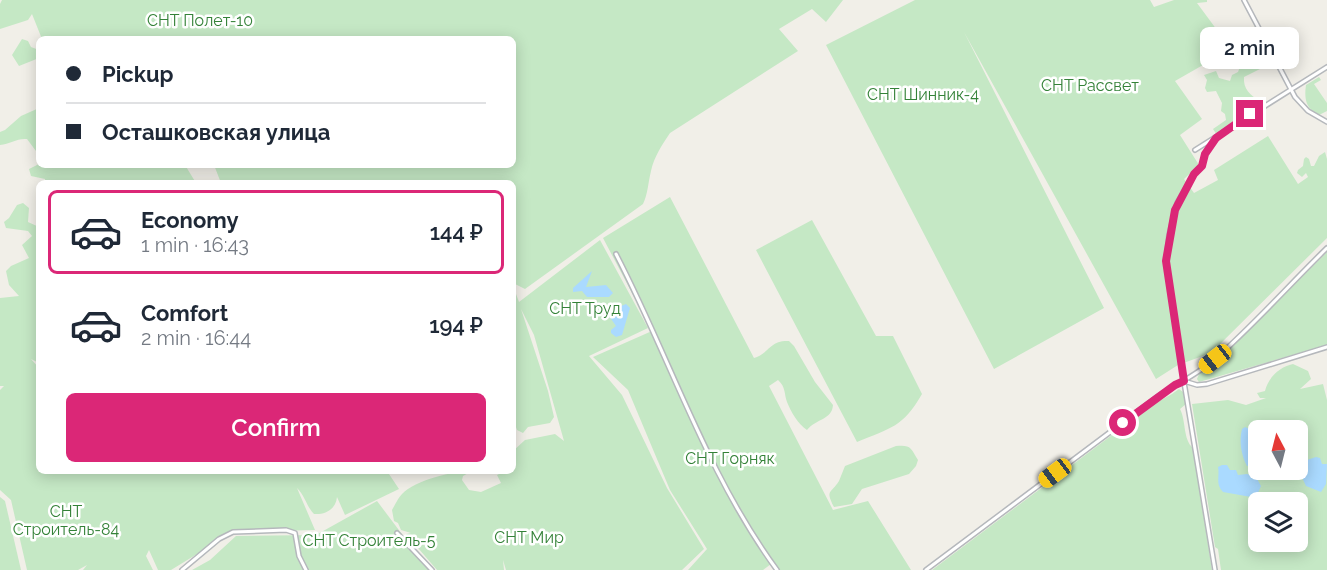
<!DOCTYPE html>
<html lang="en">
<head>
<meta charset="utf-8">
<style>
	:root { --surface:#fff; --page:#f6f6f7; --text:#1f2937; --muted:#747a83; --line:#e0e1e3; --accent:#db2777 }
	body { margin:0; font-family:Raleway,sans-serif; background:var(--page); color:var(--text); height:100vh; display:flex; flex-direction:column; font-size:22px; white-space:nowrap }
	* { box-sizing:border-box; margin:0 }
	p { font-size:20px; color:var(--muted) }
	.icon { flex:none; width:33px; height:33px; fill:none; stroke:currentColor; stroke-width:2; stroke-linecap:round; stroke-linejoin:round }
	.map { position:relative; flex:1; overflow:hidden }
	.side { position:absolute; left:36px; top:180px; width:480px; height:294px; display:flex; flex-direction:column; background:var(--surface); border-radius:9px; box-shadow:0 3px 15px #0003 }
	.side>* { flex:none }
	.banner { position:absolute; left:36px; top:36px; width:480px; height:132px; border-radius:9px; box-shadow:0 3px 15px #0003; display:grid; align-content:center; height:132px; padding:0 30px; background:var(--surface) }
	.needle { width:39px; rotate:353deg }
	.fabs { position:absolute; left:1248px; top:420px; display:grid; gap:12px }
	.fabs a { display:grid; place-items:center; width:60px; height:60px; border-radius:9px; background:var(--surface); box-shadow:0 3px 15px #0003; font-size:30px }
	.end { position:absolute; width:27px; height:27px; margin:-14px; border:8px solid #db2777; background:#fff; box-shadow:0 0 0 3px #fff }
	.from { border-radius:50% }
	.bubble { position:absolute; height:42px; border-radius:9px; background:var(--surface); box-shadow:0 3px 15px #0003; font-size:20px; font-weight:600; line-height:42px; text-align:center }
	.car { position:absolute; width:18px; height:36px; margin:-18px -9px; border-radius:8px; box-shadow:0 0 4px 2px #0007; background:linear-gradient(#f5c518 24%,#345 0 40%,#f5c518 0 76%,#345 0 86%,#f5c518 0) }
	.banner b { display:flex; align-items:center; gap:21px; height:57px; font-size:22px }
	.banner b+b { border-top:2px solid var(--line) }
	.banner i { width:15px; height:15px; background:var(--text) }
	ul { padding:10px 0 0; list-style:none }
	li { display:flex; align-items:center; gap:18px; height:84px; margin:0 12px 9px; padding:0 18px; border:3px solid transparent; border-radius:9px }
	li div { flex:1 }
	li b { display:block; font-size:22px }
	li em { font-style:normal; font-weight:600 }
	li.selected { border-color:var(--accent) }
	li>.icon { width:54px; height:54px; stroke-width:1.5 }
	.cta { display:flex; gap:12px; margin-top:auto; padding:12px 30px }
	.cta a { flex:1; height:69px; border-radius:9px; background:var(--accent); color:#fff; font-size:24px; font-weight:600; line-height:69px; text-align:center }
	.map>svg:first-child { display:block }
</style>
</head>
<body>
<div class="map">
<svg width="1327" height="570" viewBox="0 0 1327 570">
	<rect width="100%" height="100%" fill="#f1efe8"/>
	<g fill="#c5e8c5" fill-rule="evenodd">
		<path d="M2,0H843L826,22L812,9L779,29L798,51L670,133C662,145 654,157 651,171C648,183 648,193 643,204L525,289L513,283V183H221L214,165H513V39H42L32,14L28,20L0,29V4Z"/>
		<path d="M915,0H1150L1154,7L1174,0H1207V2L1197,3L1231,49L1175,81L1202,119L1180,135L1199,165L1184,179L1194,193L1218,180L1214,170L1268,136L1298,184L1308,177L1306,173L1302,177L1297,173L1298,170L1303,166L1304,159L1306,157L1309,159L1311,166H1314L1319,156L1325,152L1327,159V238L1211,353L1178,365L1156,379L964,32L1104,308L994,369L826,45Z"/>
		<path d="M22,39L28,41L31,47L39,50V58L19,66L12,55Z"/>
		<path d="M1253,61H1258L1260,69L1244,77C1243,89 1250,95 1260,101L1262,110L1257,114C1254,114 1250,113 1247,114C1236,115 1226,128 1217,135L1213,129L1226,120L1225,114L1221,111L1222,103L1216,91L1207,92L1205,88L1207,80L1204,75L1216,71L1219,78L1230,81L1232,75L1238,72L1241,64Z"/>
		<path d="M1319,77L1321,80L1314,84L1327,103V111L1319,115C1306,109 1304,99 1306,85Z"/>
		<path d="M39,108V151H36L27,139C17,138 10,144 0,145V132L5,130L21,116Z"/>
		<path d="M39,164L185,165L196,183H45V179L31,176L29,169Z"/>
		<path d="M670,197L754,358C769,354 769,340 789,341L794,346L815,382L833,405C832,420 817,418 807,430C798,424 791,412 787,402C784,394 786,387 778,380L769,386L833,510L868,501L911,570H777L771,564L763,570H688L707,549L670,490L628,390L593,357L652,331L603,238Z"/>
		<path d="M23,203L29,208L28,222L39,227V363L31,359L39,368V471H387L399,489L345,515L337,497C336,508 327,515 314,514C307,507 305,496 297,488L315,530L233,532L171,570H158L149,550L146,556L153,570H83L87,565L78,570H27L11,500L0,490V390L4,386H0V298L19,296L9,285L6,271L11,266L29,258L22,245L32,236L28,231L6,228L4,222L9,218L17,205Z"/>
		<path d="M812,220L876,336H893L922,394C903,427 891,428 857,442L756,250Z"/>
		<path d="M600,240L648,328L589,356L622,395L667,488L704,549L682,570H506L503,560L504,570H437L406,534L411,533L401,530L398,523L394,521L392,510C395,505 398,498 402,494C415,480 454,471 472,471L463,476L462,480L469,490L481,492L501,483L497,475L501,473L499,471H513V451L525,440L555,434L564,441L534,335L521,309L548,391L554,417L550,423L528,427L523,433L517,430L513,419V286L519,302Z"/>
		<path d="M1327,252V345L1199,382L1197,379L1199,374L1240,338Z"/>
		<path d="M1293,364L1308,371L1311,379L1300,389L1323,384L1327,400V570H1221L1218,549L1215,547L1192,404L1228,400L1246,405L1266,398H1260L1257,393L1265,391C1268,378 1279,367 1293,364ZM1258,430H1298V470H1258ZM1258,502H1298V542H1258Z"/>
		<path d="M1179,389L1183,392L1186,404L1180,409C1186,420 1183,440 1193,448L1212,570H932L1152,405L1172,394Z"/>
		<path d="M896,446C911,445 910,447 918,460L916,466L909,474L862,489L852,504L834,507C825,489 831,494 839,481C841,476 843,471 845,466Z"/>
		<path d="M0,497L5,501L21,570H0Z"/>
		<path d="M377,501L429,570H192L210,560L236,536L316,535Z"/>
	</g>
	<g fill="#aadaff">
		<path d="M592,271L586,287L606,285L613,293L609,297H587L582,291L573,292V288Z"/>
		<path d="M626,304L630,308L622,335L616,337L611,333V330L616,326L609,316L614,309Z"/>
		<path d="M1245,427L1254,431L1255,436L1258,438V442L1256,443L1258,464L1247,466C1241,455 1239,441 1242,429Z"/>
		<path d="M1316,457L1320,458L1322,464H1327L1326,484L1321,492L1306,486L1298,469L1304,461Z"/>
		<path d="M1222,465H1227L1230,470H1236L1238,475L1247,474L1256,477L1261,486L1257,495L1251,497L1223,492C1215,484 1220,476 1218,467Z"/>
	</g>
	<g fill="none" stroke-linecap="round" stroke-linejoin="round">
		<g stroke="#b5b8bc" stroke-width="6">
			<g id="minor">
				<path d="M1244,0L1295,97L1308,111L1327,122"/>
				<path d="M1195,150L1327,67"/>
				<path d="M616,254C671,360 706,473 777,570"/>
				<path d="M397,533L432,570"/>
				<path d="M182,570L219,539L233,532L286,530L295,533L299,556L306,570"/>
				<path d="M1215,570L1182,370L1166,261L1169,235L1177,203L1194,174L1202,166L1205,154L1216,138"/>
			</g>
		</g>
		<g stroke="#b5b8bc" stroke-width="6">
			<g id="tertiary">
				<path d="M1184,381L1197,385L1207,384L1327,347"/>
				<path d="M926,570L1157,397C1176,384 1197,375 1215,359C1254,325 1289,285 1327,248"/>
			</g>
		</g>
		<use href="#minor" stroke="#fff" stroke-width="3"/>
		<use href="#tertiary" stroke="#fff" stroke-width="3"/>
	</g>
	<g fill="none" stroke-linecap="round" stroke-linejoin="round">
		<path stroke="#db2777" stroke-width="8" d="M1123,423L1175,385L1184,381L1166,261L1175,210L1194,174L1202,166L1205,154L1216,138L1250,114"/>
	</g>
	<g text-anchor="middle" stroke-width="5" stroke-linejoin="round" paint-order="stroke">
		<g font-size="16" fill="#348238" stroke="#fff">
			<text x="200" y="26">СНТ Полет-10</text>
			<text x="1090" y="91">СНТ Рассвет</text>
			<text x="923" y="100">СНТ Шинник-4</text>
			<text x="585" y="314">СНТ Труд</text>
			<text x="730" y="464">СНТ Горняк</text>
			<text x="66" y="517">СНТ<tspan x="66" dy="18">Строитель-84</tspan></text>
			<text x="529" y="543">СНТ Мир</text>
			<text x="369" y="546">СНТ Строитель-5</text>
		</g>
	</g>
</svg>
<div class="fabs">
<a><svg class="needle" viewBox="-14 -14 28 28"><path d="M0-13l5 13h-10z" fill="#e53935"/><path d="M0 13l5-13h-10z" fill="#747a83"/></svg></a>
<a><svg class="icon" aria-label="layers" viewBox="0 0 24 24"><path d="M12 4l9 5-9 5-9-5zM3 14l9 5 9-5"/></svg></a>
</div>
<i class="end from" style="left:1123px;top:423px"></i>
<i class="end" style="left:1250px;top:114px"></i>
<div class="bubble" style="left:1200px;top:27px;width:99px">2 min</div>
<i class="car" style="left:1215px;top:359px;rotate:232deg"></i>
<i class="car" style="left:1055px;top:473px;rotate:233deg"></i>
<div class="banner">
<b><i class="from"></i>Pickup</b>
<b><i></i>Осташковская улица</b>
</div>
<section class="side">
<ul>
<li class="selected"><svg class="icon" aria-label="car" viewBox="0 0 24 24"><path d="M5 17H2v-5l4-1 3-4h7l3 4 3 1v5h-3M9 17h6M6 11h13"/><circle cx="7" cy="17" r="2"/><circle cx="17" cy="17" r="2"/></svg><div><b>Economy</b><p>1 min · 16:43</p></div><em>144 ₽</em></li>
<li><svg class="icon" aria-label="car" viewBox="0 0 24 24"><path d="M5 17H2v-5l4-1 3-4h7l3 4 3 1v5h-3M9 17h6M6 11h13"/><circle cx="7" cy="17" r="2"/><circle cx="17" cy="17" r="2"/></svg><div><b>Comfort</b><p>2 min · 16:44</p></div><em>194 ₽</em></li>
</ul>
<div class="cta"><a>Confirm</a></div>
</section>
</div>
</body>
</html>
